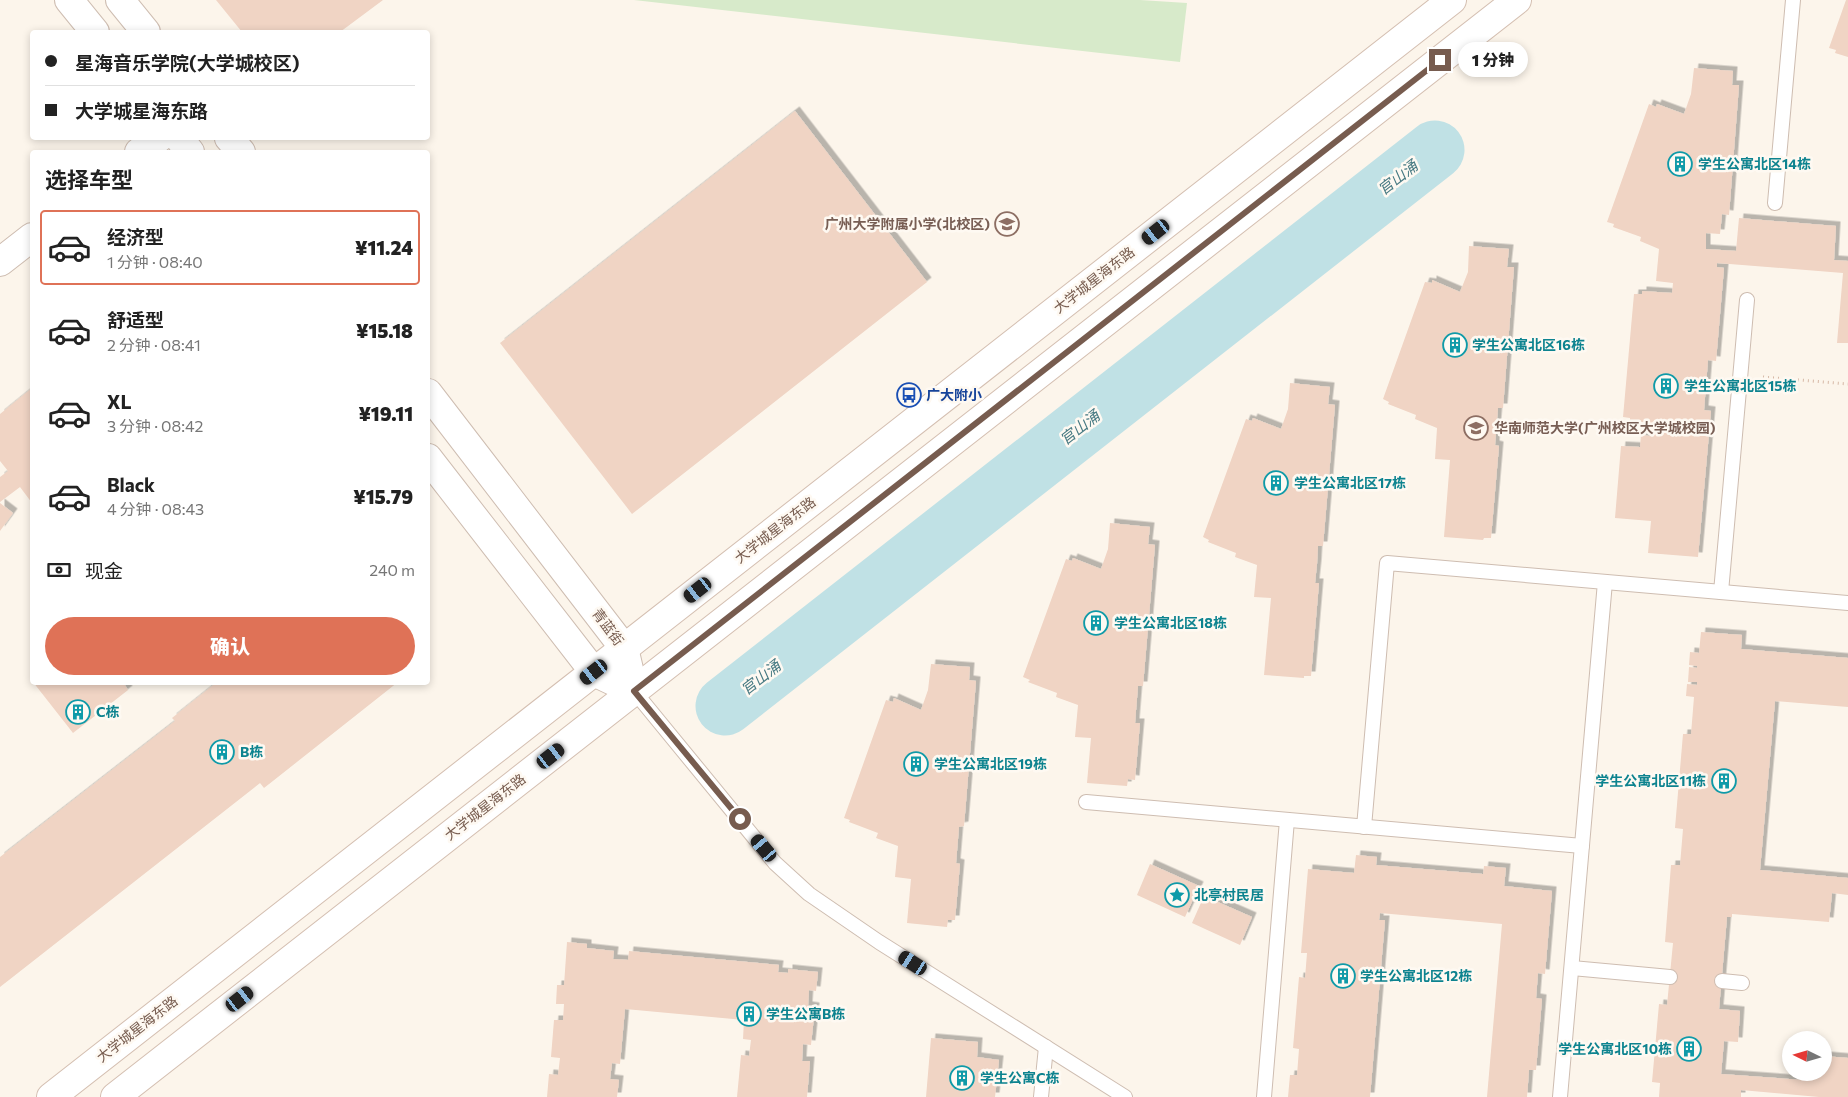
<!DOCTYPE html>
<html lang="zh">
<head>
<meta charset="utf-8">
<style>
	:root { --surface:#fff; --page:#f6f6f6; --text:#222; --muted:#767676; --line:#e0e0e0; --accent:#df7257 }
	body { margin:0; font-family:Commissioner,"Noto Sans SC",sans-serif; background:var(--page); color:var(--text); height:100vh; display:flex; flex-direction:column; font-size:19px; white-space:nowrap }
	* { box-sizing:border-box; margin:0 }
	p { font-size:16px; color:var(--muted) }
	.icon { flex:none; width:28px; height:28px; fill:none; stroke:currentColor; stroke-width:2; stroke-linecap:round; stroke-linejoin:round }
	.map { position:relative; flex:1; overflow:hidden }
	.drawer { position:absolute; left:30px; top:150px; width:400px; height:535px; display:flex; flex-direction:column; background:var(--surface); border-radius:5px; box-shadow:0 2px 8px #0003 }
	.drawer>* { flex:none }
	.top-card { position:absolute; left:30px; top:30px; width:400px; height:110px; border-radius:5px; box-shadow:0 2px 8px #0003; display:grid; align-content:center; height:110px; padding:0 15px; background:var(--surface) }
	.needle { width:32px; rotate:275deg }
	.buttons { position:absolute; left:1782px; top:1031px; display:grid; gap:10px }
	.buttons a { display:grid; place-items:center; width:50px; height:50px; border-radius:50%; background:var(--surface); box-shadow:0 2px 8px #0003; font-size:25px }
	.end { position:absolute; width:22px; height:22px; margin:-11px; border:6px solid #775c4f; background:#fff; box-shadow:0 0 0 2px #fff }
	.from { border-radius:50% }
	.bubble { position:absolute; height:35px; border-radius:18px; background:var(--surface); box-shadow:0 2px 8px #0003; font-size:16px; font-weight:800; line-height:35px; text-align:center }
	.car { position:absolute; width:15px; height:30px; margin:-15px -8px; border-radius:6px; box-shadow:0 0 4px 1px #0007; background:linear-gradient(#222 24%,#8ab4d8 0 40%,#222 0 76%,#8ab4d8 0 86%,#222 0) }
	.top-card b { display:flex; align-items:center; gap:18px; height:48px; font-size:19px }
	.top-card b+b { border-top:1px solid var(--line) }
	.top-card i { width:12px; height:12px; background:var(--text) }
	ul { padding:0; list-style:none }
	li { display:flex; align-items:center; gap:15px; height:75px; margin:0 10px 8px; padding:0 5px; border:2px solid transparent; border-radius:5px }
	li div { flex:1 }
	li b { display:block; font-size:19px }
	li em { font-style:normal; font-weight:800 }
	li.selected { border-color:var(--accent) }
	li>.icon { width:45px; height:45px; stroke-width:1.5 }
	h2 { padding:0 15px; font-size:22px; line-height:60px }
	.pay { display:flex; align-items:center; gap:12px; height:55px; padding:0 15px; font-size:19px }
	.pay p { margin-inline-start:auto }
	.cta { display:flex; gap:10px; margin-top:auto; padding:10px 15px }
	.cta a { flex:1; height:58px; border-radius:30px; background:var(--accent); color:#fff; font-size:20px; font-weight:800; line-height:58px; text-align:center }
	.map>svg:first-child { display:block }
</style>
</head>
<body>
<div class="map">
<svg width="1848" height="1097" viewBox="0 0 1848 1097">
	<defs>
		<filter id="shadow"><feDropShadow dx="4.5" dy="-4.5" stdDeviation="0" flood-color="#0004"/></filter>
	</defs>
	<rect width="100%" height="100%" fill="#fcf5eb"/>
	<path fill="#d7eaca" d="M634,0H1140L1187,3L1180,62Z"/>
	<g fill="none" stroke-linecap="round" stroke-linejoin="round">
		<path stroke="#c0e1e5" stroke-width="59" d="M725,706L1435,150"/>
	</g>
	<g fill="#f0d4c4" filter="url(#shadow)">
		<path d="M216,0H383L340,32H242Z"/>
		<path d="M1846,0H1848V57L1835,53L1836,50L1829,48Z"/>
		<path d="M1694,68L1733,71L1732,85H1739L1729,215L1722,214L1720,234L1706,233V249L1736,251L1739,218L1836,226L1834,260L1848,261V343H1837L1843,273L1717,263V267L1724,268L1716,361L1708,360L1704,410L1711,411L1698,557L1648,553L1651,521L1615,518L1621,446L1640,447L1641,435L1650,436L1652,423L1630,421V418L1623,417L1634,294H1642V291L1672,293L1673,283L1656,281L1659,249L1640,241L1641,237L1613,227L1614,224L1607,222L1649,104L1656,107L1657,104L1684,114L1691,94Z"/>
		<path d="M795,111L927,282L632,514L500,343Z"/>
		<path d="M1469,246L1509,249L1507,267H1514L1503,408H1498L1495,445L1499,446L1491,538H1484L1483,540L1444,537L1450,460L1435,459L1437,428L1415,419L1416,415L1388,404L1389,402L1383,399L1425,282L1432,283V280L1460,292L1468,272Z"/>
		<path d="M1290,383L1330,387L1328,404L1335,405L1323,546H1318L1317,564L1315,583H1319L1311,676H1304V678L1264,675L1271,598L1254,597L1257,565L1235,557L1236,553L1208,542L1209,540L1203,537L1246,419L1252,421L1253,418L1281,429L1288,409Z"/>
		<path d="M32,388V503L20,487L0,502V477L8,471L0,461V414Z"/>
		<path d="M0,503L13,513L0,531Z"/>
		<path d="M1110,523L1150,527L1148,544L1155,545L1143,686H1138L1135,723H1140L1135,780L1128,779L1127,786L1087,783L1091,738L1075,737L1078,705L1056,697L1057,693L1028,682L1030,680L1023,677L1066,559L1072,561L1073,558L1101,569L1108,549Z"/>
		<path d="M1701,632L1742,635L1741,649L1848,658V707L1775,701L1760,870L1848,878V895L1832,893L1829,922L1732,914V917H1727L1719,1009L1740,1011L1738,1042L1724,1041L1721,1074L1803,1080V1072H1824V1056L1848,1058V1097H1819L1741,1090V1097H1659L1660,1083L1652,1082L1659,1004L1667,1005L1673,943L1665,942L1671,865H1680L1683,829L1675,828L1683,734H1691L1694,697L1686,696L1687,684L1697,685V682H1688L1689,667L1697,668V666L1689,665L1690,652L1699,653Z"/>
		<path d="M931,664L970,667L969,680L976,681L964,826L959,827L956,863L960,864L955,920H948L947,927L907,923L911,879L895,877L898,846L876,838L878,833L849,822L850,820L844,818L886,700L893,702L894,698L921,710L928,690Z"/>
		<path d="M33,682H123L128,690L73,733Z"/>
		<path d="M217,682H398L264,788L260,783L0,987V857L175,721L172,718Z"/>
		<path d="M1356,855L1377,857L1376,865L1483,874L1484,866L1506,868L1504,886L1552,891L1545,974L1538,973L1536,998L1542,999L1536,1070H1529L1527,1097H1487L1502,924L1380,913L1379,920H1385L1370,1097H1288L1290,1075H1297L1299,1049L1293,1048L1299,977L1305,978L1307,953H1301L1308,869L1354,873Z"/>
		<path d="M1150,864L1199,886L1185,917L1137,895Z"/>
		<path d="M1204,896L1252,917L1240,945L1192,923Z"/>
		<path d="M567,942L587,944V948L614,951L613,959L628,960L629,951L779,965L778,972L788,973V969L818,972L816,991L809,990L808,1006L815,1007L811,1045L803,1044L802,1061H810L807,1097H737L741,1055L749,1056L751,1040L743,1039L744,1020L625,1009L620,1064L612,1063L610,1079L619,1080L617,1097H547L549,1074L558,1075L560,1058L551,1057L554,1020H563L564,1004H556L557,985H564Z"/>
		<path d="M931,1038L978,1042L977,1057L999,1060L995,1097H926Z"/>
	</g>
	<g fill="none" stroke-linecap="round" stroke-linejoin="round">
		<g stroke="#cebdb1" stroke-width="16">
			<g id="service">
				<path d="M1775,203L1793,0"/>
				<path d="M1721,592L1747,300"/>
				<path d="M634,691L775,863L809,894L879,942L1125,1097"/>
				<path d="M1086,802L1582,846"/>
				<path d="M1364,827L1387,563L1848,603"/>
				<path d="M1572,968L1670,977"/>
				<path d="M1722,981L1742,983"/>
				<path d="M1041,1097L1046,1047"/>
				<path d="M1264,1097L1287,820"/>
				<path d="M1560,1097L1605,582"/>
			</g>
		</g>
		<g stroke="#cebdb1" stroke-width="30">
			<g id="tertiary">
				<path d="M69,0L95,32"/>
				<path d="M120,0L146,32"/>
				<path d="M179,138L190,152"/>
				<path d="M229,138L241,152"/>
				<path d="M139,152L159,138"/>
				<path d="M0,262L32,237"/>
				<path d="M428,393L624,648L634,691"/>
				<path d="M428,458L594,672L634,691"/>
			</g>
		</g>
		<g stroke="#d4bfb1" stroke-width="30">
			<g id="secondary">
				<path d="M51,1097L1452,0"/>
				<path d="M115,1097L1517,0"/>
			</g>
		</g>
		<path stroke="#d6b8a6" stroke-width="3" stroke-dasharray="1 4" stroke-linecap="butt" d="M1763,377L1848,384"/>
		<use href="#service" stroke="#fff" stroke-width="14"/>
		<use href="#tertiary" stroke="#fff" stroke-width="28"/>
		<use href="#secondary" stroke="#fff" stroke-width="28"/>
	</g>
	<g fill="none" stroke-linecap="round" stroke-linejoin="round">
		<path stroke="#775c4f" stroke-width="6" d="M740,819L634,691L1440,60"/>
	</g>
	<defs>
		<g id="building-ring" transform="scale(1.25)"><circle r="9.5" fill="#fef9f2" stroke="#0f9aa8" stroke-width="1.5"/><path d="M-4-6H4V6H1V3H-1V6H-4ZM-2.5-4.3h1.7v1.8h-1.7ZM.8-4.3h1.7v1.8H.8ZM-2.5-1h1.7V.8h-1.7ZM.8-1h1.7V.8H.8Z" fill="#0f9aa8"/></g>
		<g id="school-ring" transform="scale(1.25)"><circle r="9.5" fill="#fef9f2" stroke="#8d6e63" stroke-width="1.5"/><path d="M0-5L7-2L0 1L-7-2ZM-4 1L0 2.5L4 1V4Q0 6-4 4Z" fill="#8d6e63"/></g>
		<g id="bus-ring" transform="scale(1.25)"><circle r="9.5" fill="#fef9f2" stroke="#1a4fb4" stroke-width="1.5"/><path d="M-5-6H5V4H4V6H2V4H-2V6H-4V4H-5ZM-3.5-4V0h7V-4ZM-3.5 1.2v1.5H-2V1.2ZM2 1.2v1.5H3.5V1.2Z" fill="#1a4fb4"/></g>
		<g id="university-ring" transform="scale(1.25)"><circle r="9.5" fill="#fef9f2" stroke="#8d6e63" stroke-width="1.5"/><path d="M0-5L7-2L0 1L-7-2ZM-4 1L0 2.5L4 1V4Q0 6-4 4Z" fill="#8d6e63"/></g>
		<g id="sight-ring" transform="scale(1.25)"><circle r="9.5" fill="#fef9f2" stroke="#0f9aa8" stroke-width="1.5"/><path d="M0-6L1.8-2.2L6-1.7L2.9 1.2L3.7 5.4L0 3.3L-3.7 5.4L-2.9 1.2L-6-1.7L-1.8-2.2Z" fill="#0f9aa8"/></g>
	</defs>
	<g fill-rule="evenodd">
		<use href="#building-ring" x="1680" y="164"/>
		<use href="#school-ring" x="1007" y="224"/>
		<use href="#building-ring" x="1455" y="345"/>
		<use href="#building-ring" x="1666" y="386"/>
		<use href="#bus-ring" x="909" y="395"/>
		<use href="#university-ring" x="1476" y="428"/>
		<use href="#building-ring" x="1276" y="483"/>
		<use href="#building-ring" x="1096" y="623"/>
		<use href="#building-ring" x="78" y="712"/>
		<use href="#building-ring" x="222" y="752"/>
		<use href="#building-ring" x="916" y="764"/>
		<use href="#building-ring" x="1724" y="781"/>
		<use href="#sight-ring" x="1177" y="895"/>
		<use href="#building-ring" x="1343" y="976"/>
		<use href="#building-ring" x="749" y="1014"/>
		<use href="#building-ring" x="1689" y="1049"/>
		<use href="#building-ring" x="962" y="1078"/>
	</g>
	<g text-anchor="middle" stroke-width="5" stroke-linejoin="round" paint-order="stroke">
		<g font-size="14" font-weight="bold" fill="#0d838f" stroke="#fef9f2" text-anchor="start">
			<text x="1698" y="169">学生公寓北区14栋</text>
			<text x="1472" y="350">学生公寓北区16栋</text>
			<text x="1684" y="391">学生公寓北区15栋</text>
			<text x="1294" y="488">学生公寓北区17栋</text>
			<text x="1114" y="628">学生公寓北区18栋</text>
			<text x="96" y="717">C栋</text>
			<text x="240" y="757">B栋</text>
			<text x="934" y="769">学生公寓北区19栋</text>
			<text x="1706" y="786" text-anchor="end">学生公寓北区11栋</text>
			<text x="1194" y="900">北亭村民居</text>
			<text x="1360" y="981">学生公寓北区12栋</text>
			<text x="766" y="1019">学生公寓B栋</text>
			<text x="1672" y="1054" text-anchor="end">学生公寓北区10栋</text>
			<text x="980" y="1083">学生公寓C栋</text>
		</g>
		<g font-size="14" font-weight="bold" fill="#785e54" stroke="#fef9f2" text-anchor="end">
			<text x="990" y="229">广州大学附属小学(北校区)</text>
			<text x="1494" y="433" text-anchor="start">华南师范大学(广州校区大学城校园)</text>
		</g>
		<g font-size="14" fill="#775c4f" stroke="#fef9f2">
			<text transform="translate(1094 280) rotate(-38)" y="5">大学城星海东路</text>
			<text transform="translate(775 530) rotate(-38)" y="5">大学城星海东路</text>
			<text transform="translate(608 627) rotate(54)" y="5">青蓝街</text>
			<text transform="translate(485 807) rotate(-38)" y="5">大学城星海东路</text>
			<text transform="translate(137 1029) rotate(-38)" y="5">大学城星海东路</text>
		</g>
		<g font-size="14" font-weight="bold" fill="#164399" stroke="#fef9f2" text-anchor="start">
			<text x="926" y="400">广大附小</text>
		</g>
		<g font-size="15" font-style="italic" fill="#467982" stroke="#fef9f2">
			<text transform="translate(1398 178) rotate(-38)" y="5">官山涌</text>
			<text transform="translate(1080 428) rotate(-38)" y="5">官山涌</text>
			<text transform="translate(761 678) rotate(-38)" y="5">官山涌</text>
		</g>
	</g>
</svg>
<div class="buttons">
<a><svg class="needle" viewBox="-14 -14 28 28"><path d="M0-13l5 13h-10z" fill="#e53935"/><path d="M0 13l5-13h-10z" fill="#767676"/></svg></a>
</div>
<i class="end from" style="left:740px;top:819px"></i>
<i class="end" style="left:1440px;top:60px"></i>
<div class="bubble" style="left:1458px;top:42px;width:70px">1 分钟</div>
<i class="car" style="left:1156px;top:232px;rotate:232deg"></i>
<i class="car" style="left:698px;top:590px;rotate:232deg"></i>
<i class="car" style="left:594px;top:672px;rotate:232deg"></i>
<i class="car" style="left:551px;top:756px;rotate:52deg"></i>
<i class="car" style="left:764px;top:848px;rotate:320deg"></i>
<i class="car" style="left:913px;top:963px;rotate:302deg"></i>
<i class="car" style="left:240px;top:999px;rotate:52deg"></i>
<div class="top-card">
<b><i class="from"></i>星海音乐学院(大学城校区)</b>
<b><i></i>大学城星海东路</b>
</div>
<section class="drawer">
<h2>选择车型</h2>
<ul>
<li class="selected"><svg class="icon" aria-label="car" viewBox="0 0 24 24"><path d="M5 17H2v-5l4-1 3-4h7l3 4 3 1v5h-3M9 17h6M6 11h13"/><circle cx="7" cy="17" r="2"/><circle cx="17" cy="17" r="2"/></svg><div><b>经济型</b><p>1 分钟 · 08:40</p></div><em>¥11.24</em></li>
<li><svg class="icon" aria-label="car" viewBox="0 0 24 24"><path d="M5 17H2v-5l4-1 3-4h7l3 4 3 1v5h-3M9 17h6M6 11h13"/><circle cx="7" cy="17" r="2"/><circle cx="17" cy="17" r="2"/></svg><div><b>舒适型</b><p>2 分钟 · 08:41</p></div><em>¥15.18</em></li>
<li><svg class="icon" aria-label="car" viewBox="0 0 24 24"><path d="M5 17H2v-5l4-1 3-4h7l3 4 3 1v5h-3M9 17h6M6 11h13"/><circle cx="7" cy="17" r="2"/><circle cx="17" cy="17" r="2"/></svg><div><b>XL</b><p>3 分钟 · 08:42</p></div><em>¥19.11</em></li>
<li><svg class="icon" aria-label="car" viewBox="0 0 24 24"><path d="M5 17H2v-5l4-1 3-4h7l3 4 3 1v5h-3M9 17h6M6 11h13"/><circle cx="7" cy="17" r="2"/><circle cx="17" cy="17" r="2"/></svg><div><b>Black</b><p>4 分钟 · 08:43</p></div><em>¥15.79</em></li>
</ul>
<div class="pay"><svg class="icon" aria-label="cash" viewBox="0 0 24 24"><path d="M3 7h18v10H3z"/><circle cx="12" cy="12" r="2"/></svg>现金<p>240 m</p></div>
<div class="cta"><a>确认</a></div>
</section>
</div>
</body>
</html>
